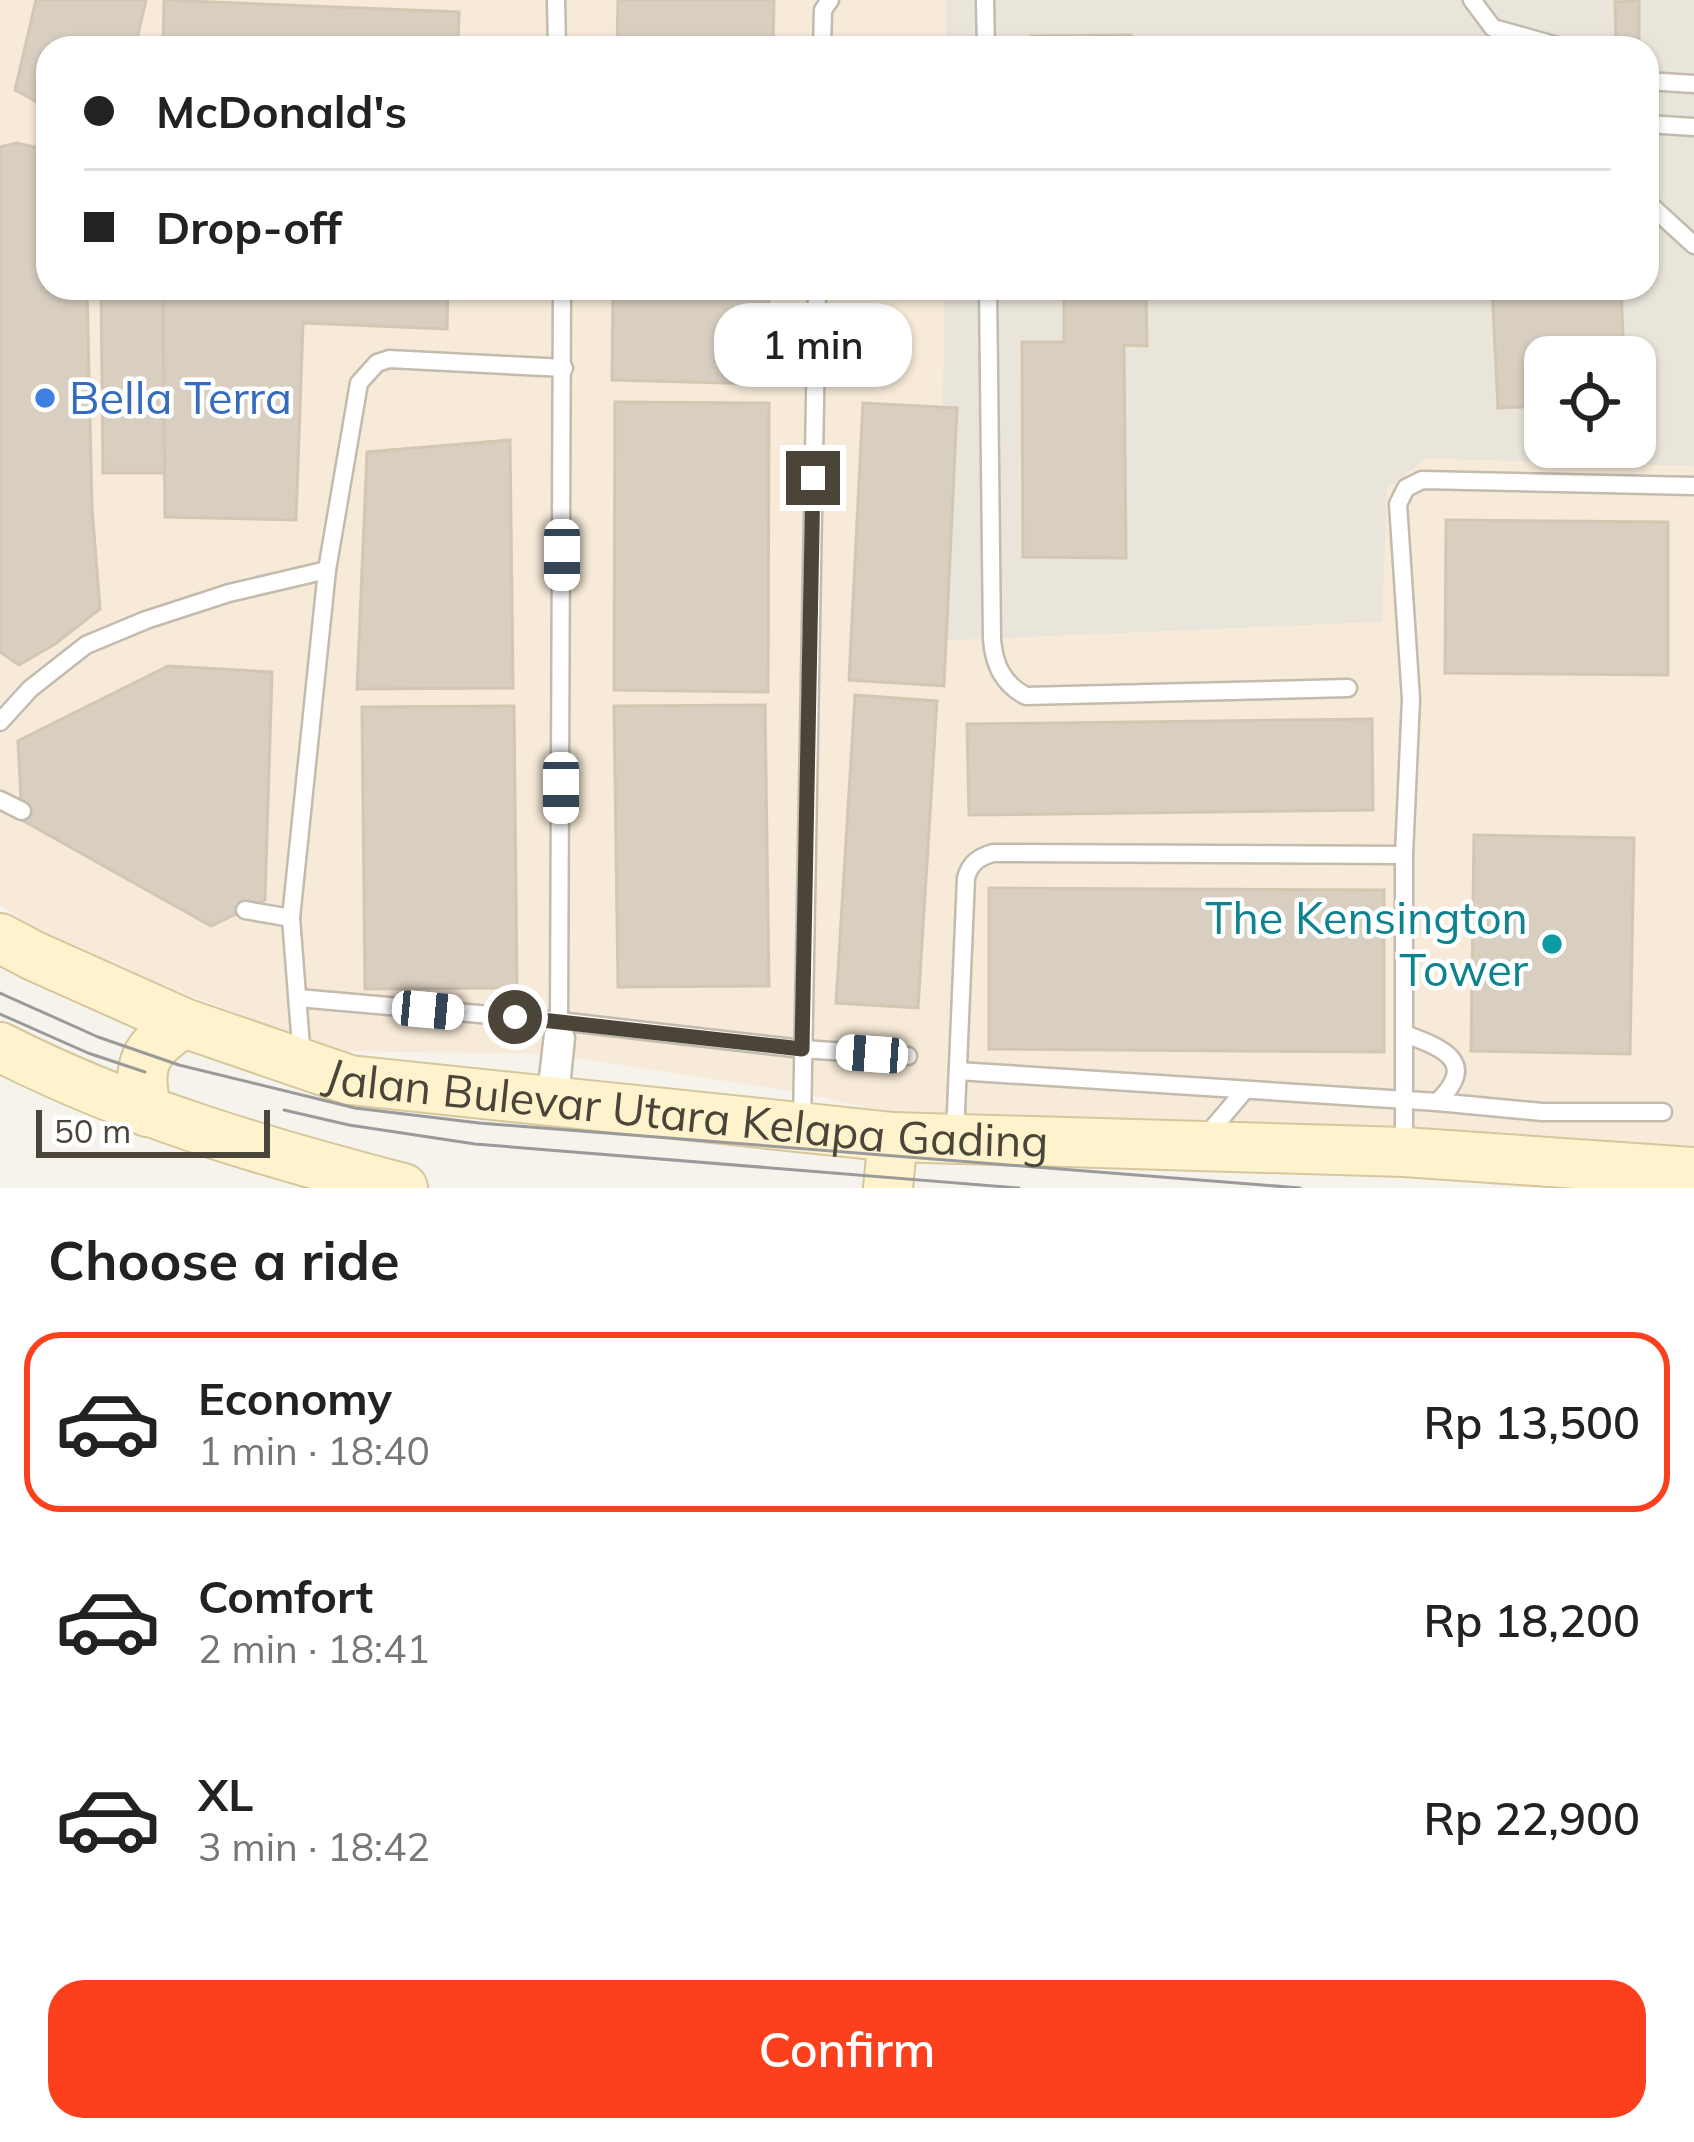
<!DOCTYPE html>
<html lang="en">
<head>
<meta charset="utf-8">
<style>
	:root { --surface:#fff; --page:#f2f2f2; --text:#222; --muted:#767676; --line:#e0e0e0; --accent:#fc3f1d }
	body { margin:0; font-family:Mulish,sans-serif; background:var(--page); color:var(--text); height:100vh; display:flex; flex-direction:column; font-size:45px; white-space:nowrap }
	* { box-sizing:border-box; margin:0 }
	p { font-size:39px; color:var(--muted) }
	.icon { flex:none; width:66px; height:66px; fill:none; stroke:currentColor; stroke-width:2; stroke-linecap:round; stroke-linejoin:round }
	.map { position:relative; height:1188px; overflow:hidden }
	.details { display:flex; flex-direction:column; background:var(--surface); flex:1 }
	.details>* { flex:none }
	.top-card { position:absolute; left:36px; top:36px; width:1623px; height:264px; border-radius:36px; box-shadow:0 3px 9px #0004; display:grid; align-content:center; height:264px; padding:0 48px; background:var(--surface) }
	.tools { position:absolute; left:1524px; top:336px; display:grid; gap:24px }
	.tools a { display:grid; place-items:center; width:132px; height:132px; border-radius:24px; background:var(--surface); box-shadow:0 3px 9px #0004; font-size:60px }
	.scale { position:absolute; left:36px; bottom:30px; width:234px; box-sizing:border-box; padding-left:12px; border:6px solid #4b4439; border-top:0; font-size:33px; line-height:42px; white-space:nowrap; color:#4b4439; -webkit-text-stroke:9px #fff; paint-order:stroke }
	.end { position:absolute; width:54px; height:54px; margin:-27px; border:15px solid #4b4439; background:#fff; box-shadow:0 0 0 6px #fff }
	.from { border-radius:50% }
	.bubble { position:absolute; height:84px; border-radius:36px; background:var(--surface); box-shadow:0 3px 9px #0004; font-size:39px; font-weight:600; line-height:84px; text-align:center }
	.car { position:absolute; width:36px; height:72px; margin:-36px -18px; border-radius:15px; box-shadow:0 0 9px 3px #0007; background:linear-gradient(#fff 24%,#345 0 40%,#fff 0 76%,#345 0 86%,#fff 0) }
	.top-card b { display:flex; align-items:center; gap:42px; height:114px; font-size:45px }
	.top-card b+b { border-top:3px solid var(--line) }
	.top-card i { width:30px; height:30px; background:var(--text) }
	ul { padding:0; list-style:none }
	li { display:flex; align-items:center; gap:36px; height:180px; margin:0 24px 18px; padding:0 24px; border:6px solid transparent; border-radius:36px }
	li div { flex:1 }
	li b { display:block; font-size:45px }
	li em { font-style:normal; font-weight:600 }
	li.selected { border-color:var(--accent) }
	li>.icon { width:108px; height:108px; stroke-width:1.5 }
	h2 { padding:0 48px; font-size:54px; line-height:144px }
	.action { display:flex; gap:24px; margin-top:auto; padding:24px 48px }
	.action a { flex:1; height:138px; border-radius:36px; background:var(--accent); color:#fff; font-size:48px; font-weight:600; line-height:138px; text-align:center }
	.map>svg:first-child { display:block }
</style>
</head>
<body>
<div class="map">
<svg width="1694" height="1188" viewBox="0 0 1694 1188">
	<rect width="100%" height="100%" fill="#f6f3ec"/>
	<path fill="#eae5da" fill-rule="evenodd" d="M946,0H1694V466L1426,459L1387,489L1383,622L940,641L944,288H1647V48H946ZM1545,357H1635V447H1545Z"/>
	<path fill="#f7ead8" d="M0,0H946V48H48V288H944L941,641L1382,622L1387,489L1426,459L1694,466V1148L936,1123L802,1093L550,1054L334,1051L61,946L0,905Z"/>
	<g fill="#d8cfc1" stroke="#d3c7b4" stroke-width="3">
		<path d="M36,0H146L135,48H48V108L15,90Z"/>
		<path d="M164,0L459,12L458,48H163Z"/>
		<path d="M618,0H774L773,48H617Z"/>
		<path d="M1639,1V41L1616,42L1615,2Z"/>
		<path d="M1131,35V48H1032L1031,36Z"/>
		<path d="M16,143L48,150V288H87L92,508L100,609L55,644L19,665L0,652V147Z"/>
		<path d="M101,288H163L165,473H103Z"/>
		<path d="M163,288H448L447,329L303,323L296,520L165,517Z"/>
		<path d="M613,288H769L768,384L612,380Z"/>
		<path d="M1064,288H1146L1147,346L1124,345L1126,558L1023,557L1022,342H1064Z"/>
		<path d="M1492,288H1621L1624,357H1545V406L1498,408Z"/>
		<path d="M615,402L769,403L768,692L614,690Z"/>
		<path d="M863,403L957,408L944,686L849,680Z"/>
		<path d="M510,440L513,688L357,689L367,452Z"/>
		<path d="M1446,520L1668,522V675L1445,673Z"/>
		<path d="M168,666L272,672L265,900L211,926L22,820L18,741Z"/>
		<path d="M855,695L937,701L918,1008L836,1003Z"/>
		<path d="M765,705L769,986L618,987L614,706Z"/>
		<path d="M514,706L517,988L365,989L362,707Z"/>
		<path d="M1372,719L1373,810L969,815L967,724Z"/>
		<path d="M1474,835L1634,838L1630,1054L1471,1051Z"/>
		<path d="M989,888L1384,890V1052L989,1049Z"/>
	</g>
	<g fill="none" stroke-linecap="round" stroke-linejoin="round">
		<g stroke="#c2bbae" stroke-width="21">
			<g id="lane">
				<path d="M556,0L557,48"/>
				<path d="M985,0L986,48"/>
				<path d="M1472,0L1493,28L1565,48"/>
				<path d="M822,48L823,10L830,0"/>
				<path d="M1647,81L1694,84"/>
				<path d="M1647,124L1694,127"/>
				<path d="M1647,202L1694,245"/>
				<path d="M988,288L992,639C994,665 1003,684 1026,696L1348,688"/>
				<path d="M0,722L30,689L86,645L146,620L229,593L327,570"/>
				<path d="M0,800L22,811"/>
				<path d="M245,910L291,918"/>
				<path d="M298,998L559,1021L802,1049L908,1056"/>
				<path d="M559,1021L566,1038L560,1097"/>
				<path d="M302,1059L291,918L327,570L359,383L377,363L389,359L564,368"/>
				<path d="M958,1071L1437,1102C1479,1062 1443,1048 1405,1034"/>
				<path d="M546,1095L553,1034L559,1021L562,288"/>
				<path d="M1437,1102L1542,1112H1663"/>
				<path d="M802,1124L817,288"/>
				<path d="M955,1135L966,878C970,863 979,857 993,853L1404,855"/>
				<path d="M1206,1136L1245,1090"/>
				<path d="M1404,1145V855L1411,699L1398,504L1406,488L1422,480L1694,486"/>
			</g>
		</g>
		<g stroke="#d6c79b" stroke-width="52">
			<g id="secondary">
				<path id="s1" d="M0,938L34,956L184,1023L350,1080L893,1137L1404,1152L1694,1172"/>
				<path d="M0,1047C127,1112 265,1152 403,1188"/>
				<path d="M147,1112C136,1064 143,1049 184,1023"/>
				<path d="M888,1188L893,1137"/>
			</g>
		</g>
		<use href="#lane" stroke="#fff" stroke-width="16"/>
		<use href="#secondary" stroke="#fff3cd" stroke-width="48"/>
		<g stroke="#9a9a9a" stroke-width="3">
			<path d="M0,993L98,1037L179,1065L355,1108L479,1123L1300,1188"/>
			<path d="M0,1014L88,1053L145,1072"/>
			<path d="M284,1110L349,1125L475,1144L1019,1188"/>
		</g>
	</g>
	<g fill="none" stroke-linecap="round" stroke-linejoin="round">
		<path stroke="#4b4439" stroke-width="15" d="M515,1017L802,1049L813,478"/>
	</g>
	<circle fill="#3f7fe0" stroke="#fff" stroke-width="4.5" cx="45" cy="398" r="12"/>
	<circle fill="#0f9aa8" stroke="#fff" stroke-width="4.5" cx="1552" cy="944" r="12"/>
	<g text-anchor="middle" stroke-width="9" stroke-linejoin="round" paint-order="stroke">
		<g font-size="45" fill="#366cbe" stroke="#fff" text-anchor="start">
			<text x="69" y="414">Bella Terra</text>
		</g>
		<g font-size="45" fill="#0d838f" stroke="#fff" text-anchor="end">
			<text x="1528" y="934">The Kensington<tspan x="1528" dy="52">Tower</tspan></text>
		</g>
		<g font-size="45" fill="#4b4439" stroke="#fff">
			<text dy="16" stroke="none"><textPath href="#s1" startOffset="717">Jalan Bulevar Utara Kelapa Gading</textPath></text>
		</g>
	</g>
</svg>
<div class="tools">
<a><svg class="icon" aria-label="locate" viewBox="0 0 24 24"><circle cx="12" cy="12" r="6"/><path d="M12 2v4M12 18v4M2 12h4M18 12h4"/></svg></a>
</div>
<div class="scale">50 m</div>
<i class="end from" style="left:515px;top:1017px"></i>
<i class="end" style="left:813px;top:478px"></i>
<div class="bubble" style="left:714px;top:303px;width:198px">1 min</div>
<i class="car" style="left:562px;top:555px;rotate:180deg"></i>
<i class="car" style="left:561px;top:788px;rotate:180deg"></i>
<i class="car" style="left:428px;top:1010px;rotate:95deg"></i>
<i class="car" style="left:872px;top:1054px;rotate:274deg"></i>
<div class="top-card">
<b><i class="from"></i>McDonald's</b>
<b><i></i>Drop-off</b>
</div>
</div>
<section class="details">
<h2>Choose a ride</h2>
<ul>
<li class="selected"><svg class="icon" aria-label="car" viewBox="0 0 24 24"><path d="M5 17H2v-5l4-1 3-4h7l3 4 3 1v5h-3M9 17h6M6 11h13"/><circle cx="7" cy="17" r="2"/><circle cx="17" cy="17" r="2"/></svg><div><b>Economy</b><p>1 min · 18:40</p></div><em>Rp 13,500</em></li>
<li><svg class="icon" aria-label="car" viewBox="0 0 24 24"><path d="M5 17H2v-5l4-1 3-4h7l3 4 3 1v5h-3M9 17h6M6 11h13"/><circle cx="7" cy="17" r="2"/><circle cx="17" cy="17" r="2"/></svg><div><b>Comfort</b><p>2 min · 18:41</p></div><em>Rp 18,200</em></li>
<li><svg class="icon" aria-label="car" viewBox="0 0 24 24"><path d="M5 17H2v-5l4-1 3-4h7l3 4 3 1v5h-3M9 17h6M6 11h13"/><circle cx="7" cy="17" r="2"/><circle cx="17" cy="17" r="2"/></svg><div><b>XL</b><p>3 min · 18:42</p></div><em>Rp 22,900</em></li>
</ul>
<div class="action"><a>Confirm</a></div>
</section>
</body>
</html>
